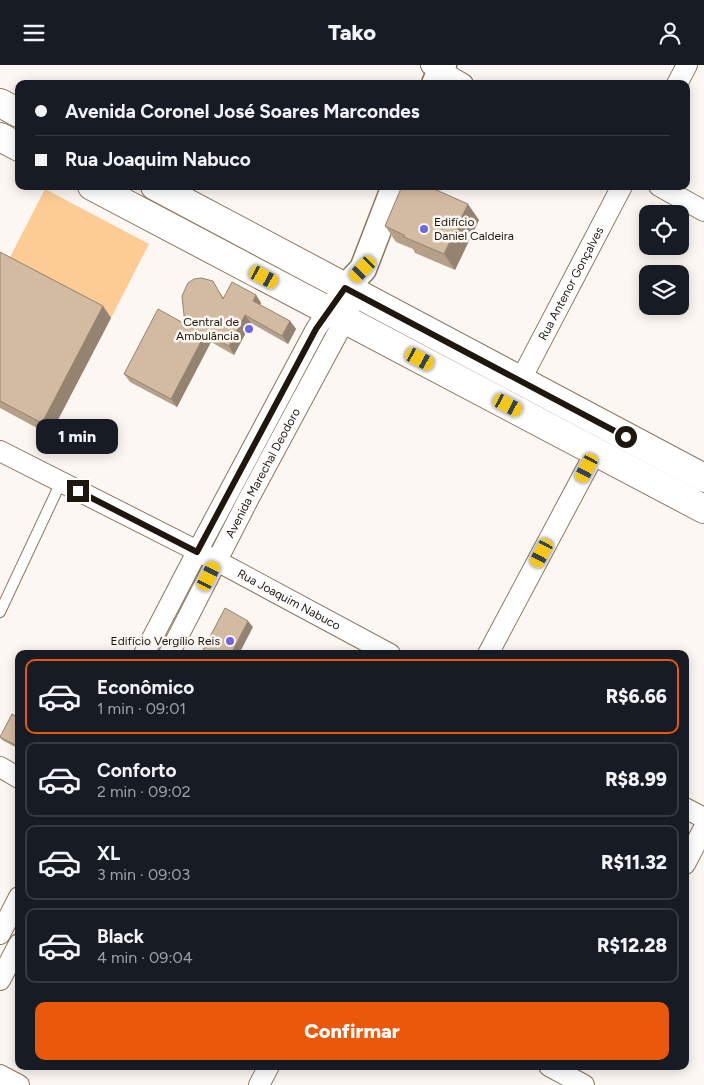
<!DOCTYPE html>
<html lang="pt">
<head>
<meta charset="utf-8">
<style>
	:root { --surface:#171b24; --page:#242831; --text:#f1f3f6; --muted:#9ea1a6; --line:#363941; --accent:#ea580c }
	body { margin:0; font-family:Figtree,sans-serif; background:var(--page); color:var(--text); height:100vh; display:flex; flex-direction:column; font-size:19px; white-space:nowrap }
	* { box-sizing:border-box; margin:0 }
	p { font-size:16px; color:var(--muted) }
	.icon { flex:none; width:28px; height:28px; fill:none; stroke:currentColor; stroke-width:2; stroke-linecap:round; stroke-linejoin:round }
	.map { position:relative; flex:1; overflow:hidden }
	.sheet { position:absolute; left:15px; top:585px; width:674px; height:420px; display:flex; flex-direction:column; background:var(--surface); border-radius:10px; box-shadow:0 2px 12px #0003 }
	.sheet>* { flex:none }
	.top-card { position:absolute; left:15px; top:15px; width:675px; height:110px; border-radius:10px; box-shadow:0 2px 12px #0003; display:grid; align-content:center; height:110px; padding:0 20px; background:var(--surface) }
	.fabs { position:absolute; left:639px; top:140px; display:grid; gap:10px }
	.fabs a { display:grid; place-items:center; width:50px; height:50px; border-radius:10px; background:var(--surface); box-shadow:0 2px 12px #0003; font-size:25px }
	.end { position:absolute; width:22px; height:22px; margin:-11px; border:6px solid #1f170d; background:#fff; box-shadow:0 0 0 2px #fff }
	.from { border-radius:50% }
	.bubble { position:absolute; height:35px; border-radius:10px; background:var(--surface); box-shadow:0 2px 12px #0003; font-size:16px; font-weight:800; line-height:35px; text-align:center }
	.car { position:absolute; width:15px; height:30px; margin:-15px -8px; border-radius:6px; box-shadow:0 0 4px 1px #0007; background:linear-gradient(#f5c518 24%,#345 0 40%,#f5c518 0 76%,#345 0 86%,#f5c518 0) }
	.top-card b { display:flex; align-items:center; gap:18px; height:48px; font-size:19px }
	.top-card b+b { border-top:1px solid var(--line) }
	.top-card i { width:12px; height:12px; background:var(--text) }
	ul { padding:9px 0 0; list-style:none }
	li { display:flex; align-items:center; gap:15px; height:75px; margin:0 10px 8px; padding:0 10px; border:2px solid var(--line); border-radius:10px }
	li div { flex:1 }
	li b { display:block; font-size:19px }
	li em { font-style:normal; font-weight:800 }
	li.active { border-color:var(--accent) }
	li>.icon { width:45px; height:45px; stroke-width:1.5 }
	.action { display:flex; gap:10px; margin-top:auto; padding:10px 20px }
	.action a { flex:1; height:58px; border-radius:10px; background:var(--accent); color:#fff; font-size:20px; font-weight:800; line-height:58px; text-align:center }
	header { display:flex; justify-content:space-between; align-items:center; height:65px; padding:0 20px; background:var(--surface); font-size:22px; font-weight:800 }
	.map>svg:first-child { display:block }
</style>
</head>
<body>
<header><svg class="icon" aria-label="menu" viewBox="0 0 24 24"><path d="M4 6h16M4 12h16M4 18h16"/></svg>Tako<svg class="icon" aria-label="person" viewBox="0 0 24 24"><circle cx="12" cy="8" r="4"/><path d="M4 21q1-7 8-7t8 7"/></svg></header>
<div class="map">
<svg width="704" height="1020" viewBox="0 0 704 1020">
	<rect width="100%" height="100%" fill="#fcf7f2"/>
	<path fill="#fdcc94" d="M45,124L149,179L111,253L7,198Z"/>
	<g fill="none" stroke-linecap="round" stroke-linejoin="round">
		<g stroke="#8d775e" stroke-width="12">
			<path id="service" d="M0,547L61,417"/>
		</g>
		<g stroke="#8d775e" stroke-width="22">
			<g id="minor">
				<path d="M431,0L463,19"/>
				<path d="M677,19L687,0"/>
				<path d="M659,121L704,146"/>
				<path id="s1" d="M520,316L622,121"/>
				<path id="s2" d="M0,386L217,496L390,589"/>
				<path d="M144,589L197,487L316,264L336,234"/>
				<path id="s3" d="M169,589L249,433L334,275L345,254L355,228"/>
				<path d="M488,589L596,386"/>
				<path d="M0,702L19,713"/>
				<path d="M685,743L704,753"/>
				<path d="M685,799L704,763"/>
				<path d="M0,869L19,832"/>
				<path d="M0,915L19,879"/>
				<path d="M549,1001L584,1020"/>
				<path d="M0,1010L19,1020"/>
				<path d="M259,1020L269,1001"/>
			</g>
		</g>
		<g stroke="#8d775e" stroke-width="29">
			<g id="tertiary">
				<path d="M435,19L443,0"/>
				<path d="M345,223L363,204L395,121"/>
			</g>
		</g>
		<g stroke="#8d775e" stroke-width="30">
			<g id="secondary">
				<path d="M0,38L19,48"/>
				<path d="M0,72L19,82"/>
				<path d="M92,121L704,444"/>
				<path d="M155,121L704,413"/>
			</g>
		</g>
		<use href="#service" stroke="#fff" stroke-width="10"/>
		<use href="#minor" stroke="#fff" stroke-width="20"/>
		<use href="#tertiary" stroke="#fff" stroke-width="26"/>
		<use href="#secondary" stroke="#fff" stroke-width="28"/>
	</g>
	<g fill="#b5a18a">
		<path d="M439,126L479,155L455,205L415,188L413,184L396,177L385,161Z"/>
		<path d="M0,187L103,241L111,253L50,370L0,343Z"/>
		<path d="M218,225L224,233L256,230L261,238L260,240L290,256L296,264L288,279L251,258L234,290L211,277L177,342L130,317L124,309L185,259Z"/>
		<path d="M19,653V684L2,675L0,672Z"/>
	</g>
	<g fill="#948371">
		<path d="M468,139L479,155L455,205L444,189Z"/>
		<path d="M256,230L261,238L258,244L253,236Z"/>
		<path d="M103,241L111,253L50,370L42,358Z"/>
		<path d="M245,250L251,258L234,290L229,281Z"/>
		<path d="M290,256L296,264L288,279L282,271Z"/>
		<path d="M205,269L211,277L177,342L171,334Z"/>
		<path d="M248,556L253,562L239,589H231Z"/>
	</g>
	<g fill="#d3bba1" stroke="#948371">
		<path d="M402,121H436L434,124L468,139L444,189L404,172V170L385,161Z"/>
		<path d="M0,187L103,241L42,358L0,336Z"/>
		<path d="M201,213L213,216L223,234L232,217L256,230L253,236L290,256L282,271L245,250L229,281L205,269L171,334L124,309L158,244L185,259L182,231L188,218L194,214Z"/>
		<path d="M225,543L248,556L231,589H201Z"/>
		<path d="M12,649L19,653V682L0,672Z"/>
	</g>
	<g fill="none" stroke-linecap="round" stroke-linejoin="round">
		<path stroke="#1f170d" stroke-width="6" d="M78,426L197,487L316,264L345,223L626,372"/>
	</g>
	<g fill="#6b69e2" stroke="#fcf7f2" stroke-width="2">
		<circle cx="424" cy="164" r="5"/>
		<circle cx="249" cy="264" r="5"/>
		<circle cx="230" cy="576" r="5"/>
	</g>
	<g text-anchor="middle" stroke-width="5" stroke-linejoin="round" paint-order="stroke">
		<g font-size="12" fill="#1f170d" stroke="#fcf7f2" text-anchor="end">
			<text x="434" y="161" text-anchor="start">Edifício<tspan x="434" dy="14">Daniel Caldeira</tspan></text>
			<text x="239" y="261">Central de<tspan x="239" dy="14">Ambulância</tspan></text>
			<text x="220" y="580">Edifício Vergílio Reis</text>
		</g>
		<g font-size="12" fill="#1f170d" stroke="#fcf7f2">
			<text dy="4" stroke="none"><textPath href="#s1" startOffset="110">Rua Antenor Gonçalves</textPath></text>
			<text dy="4" stroke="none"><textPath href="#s3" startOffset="204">Avenida Marechal Deodoro</textPath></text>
			<text dy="4" stroke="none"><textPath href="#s2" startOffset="325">Rua Joaquim Nabuco</textPath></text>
		</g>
	</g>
</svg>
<div class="fabs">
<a><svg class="icon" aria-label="locate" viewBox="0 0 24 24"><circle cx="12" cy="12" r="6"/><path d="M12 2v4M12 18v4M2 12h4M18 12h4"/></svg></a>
<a><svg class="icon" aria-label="layers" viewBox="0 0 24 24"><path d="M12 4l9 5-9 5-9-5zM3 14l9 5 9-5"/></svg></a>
</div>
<i class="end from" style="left:626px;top:372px"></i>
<i class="end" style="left:78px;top:426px"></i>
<div class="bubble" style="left:36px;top:354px;width:82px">1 min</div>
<i class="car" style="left:363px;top:204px;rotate:224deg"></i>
<i class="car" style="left:264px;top:212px;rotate:118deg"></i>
<i class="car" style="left:420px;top:294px;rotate:118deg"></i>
<i class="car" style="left:508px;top:340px;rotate:117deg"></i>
<i class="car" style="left:587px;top:403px;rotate:208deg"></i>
<i class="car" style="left:542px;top:488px;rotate:208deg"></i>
<i class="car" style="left:209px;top:511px;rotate:27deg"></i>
<div class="top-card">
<b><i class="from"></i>Avenida Coronel José Soares Marcondes</b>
<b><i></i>Rua Joaquim Nabuco</b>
</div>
<section class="sheet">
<ul>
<li class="active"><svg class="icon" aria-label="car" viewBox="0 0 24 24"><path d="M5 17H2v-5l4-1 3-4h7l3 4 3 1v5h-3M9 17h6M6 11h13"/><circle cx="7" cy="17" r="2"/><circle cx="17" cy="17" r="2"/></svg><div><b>Econômico</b><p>1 min · 09:01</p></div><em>R$6.66</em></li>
<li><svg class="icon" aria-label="car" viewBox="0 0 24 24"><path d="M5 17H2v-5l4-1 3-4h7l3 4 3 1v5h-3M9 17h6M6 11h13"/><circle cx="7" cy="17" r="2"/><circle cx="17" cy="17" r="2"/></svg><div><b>Conforto</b><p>2 min · 09:02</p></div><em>R$8.99</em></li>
<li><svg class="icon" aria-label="car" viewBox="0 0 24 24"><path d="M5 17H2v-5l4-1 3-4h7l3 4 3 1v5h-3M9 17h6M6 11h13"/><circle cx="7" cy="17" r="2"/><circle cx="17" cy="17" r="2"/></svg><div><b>XL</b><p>3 min · 09:03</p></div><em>R$11.32</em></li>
<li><svg class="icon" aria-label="car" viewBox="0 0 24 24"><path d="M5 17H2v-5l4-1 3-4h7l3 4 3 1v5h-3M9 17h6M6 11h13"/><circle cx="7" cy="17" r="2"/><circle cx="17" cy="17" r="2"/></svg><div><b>Black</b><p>4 min · 09:04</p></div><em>R$12.28</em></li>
</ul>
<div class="action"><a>Confirmar</a></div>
</section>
</div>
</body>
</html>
